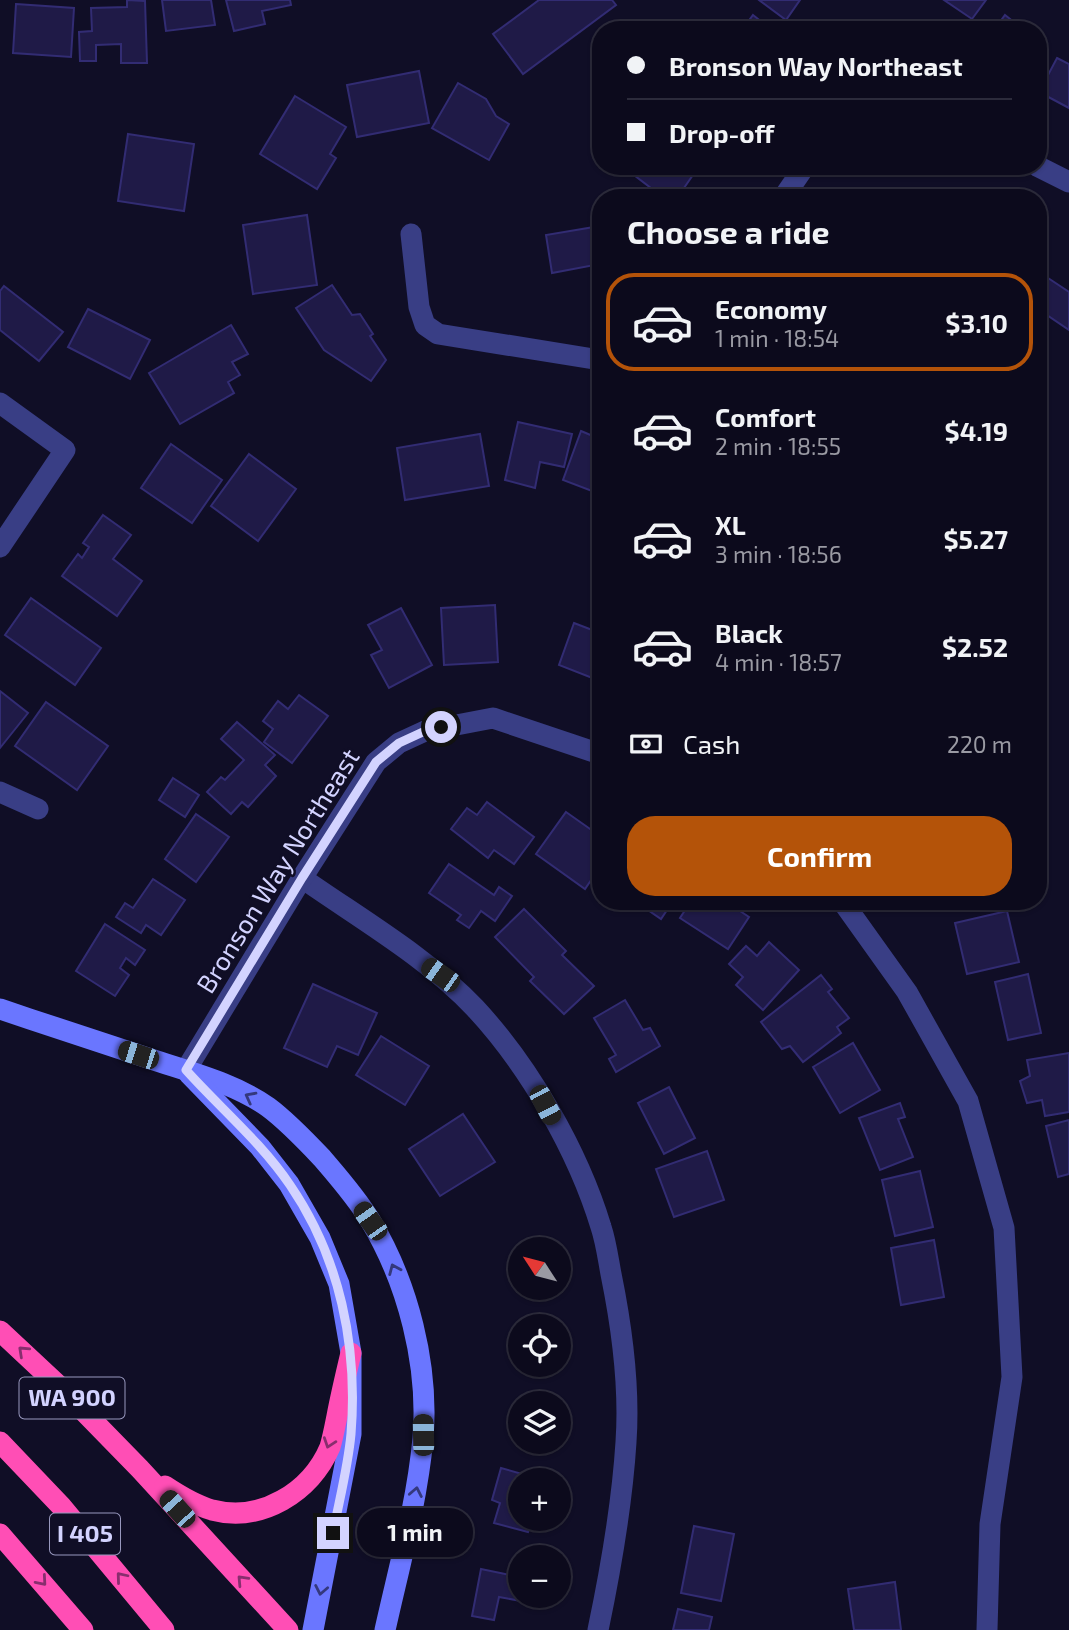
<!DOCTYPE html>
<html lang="en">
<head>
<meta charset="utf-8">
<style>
	:root { --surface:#0c0a1c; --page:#151325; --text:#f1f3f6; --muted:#9a9aa3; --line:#2c2b3b; --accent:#b45309 }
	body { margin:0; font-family:"Exo 2",sans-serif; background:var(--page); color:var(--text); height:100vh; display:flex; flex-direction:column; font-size:26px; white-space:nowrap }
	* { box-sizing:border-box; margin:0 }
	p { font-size:23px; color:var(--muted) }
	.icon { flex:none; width:38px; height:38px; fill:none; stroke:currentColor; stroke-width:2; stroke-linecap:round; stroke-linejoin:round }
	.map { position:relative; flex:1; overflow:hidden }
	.drawer { position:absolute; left:592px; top:189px; width:455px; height:721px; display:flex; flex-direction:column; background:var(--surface); border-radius:28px; box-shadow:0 2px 5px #0004,0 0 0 2px var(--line) }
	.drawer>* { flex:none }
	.hud { position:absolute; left:592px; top:21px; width:455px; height:154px; border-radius:28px; box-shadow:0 2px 5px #0004,0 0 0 2px var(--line); display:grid; align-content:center; height:154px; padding:0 35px; background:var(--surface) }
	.needle { width:46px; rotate:306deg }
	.tools { position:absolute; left:508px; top:1237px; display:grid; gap:14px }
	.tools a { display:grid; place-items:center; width:63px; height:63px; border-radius:50%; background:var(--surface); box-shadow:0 2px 5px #0004,0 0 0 2px var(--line); font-size:35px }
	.end { position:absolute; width:32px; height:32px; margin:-16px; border:9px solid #d3d3ff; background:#111; box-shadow:0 0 0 4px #111 }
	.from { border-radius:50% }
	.bubble { position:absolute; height:49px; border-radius:24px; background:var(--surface); box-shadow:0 2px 5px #0004,0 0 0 2px var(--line); font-size:23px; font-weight:700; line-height:49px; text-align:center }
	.car { position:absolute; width:21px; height:42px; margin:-21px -10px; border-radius:9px; box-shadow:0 0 5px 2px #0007; background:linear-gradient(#222 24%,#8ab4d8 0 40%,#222 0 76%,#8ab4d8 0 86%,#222 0) }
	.hud b { display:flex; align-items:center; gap:24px; height:66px; font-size:26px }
	.hud b+b { border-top:2px solid var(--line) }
	.hud i { width:18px; height:18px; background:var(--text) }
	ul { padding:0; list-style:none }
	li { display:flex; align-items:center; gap:21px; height:98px; margin:0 14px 10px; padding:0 21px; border:4px solid transparent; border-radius:28px }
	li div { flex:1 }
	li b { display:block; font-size:26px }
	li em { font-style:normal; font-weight:700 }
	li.current { border-color:var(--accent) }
	li>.icon { width:63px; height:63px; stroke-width:1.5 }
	h2 { padding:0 35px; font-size:32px; line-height:84px }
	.pay { display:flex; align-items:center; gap:18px; height:77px; padding:0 35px; font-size:26px }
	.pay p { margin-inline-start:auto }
	.action { display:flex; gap:14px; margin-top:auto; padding:14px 35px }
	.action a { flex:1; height:80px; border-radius:28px; background:var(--accent); color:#fff; font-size:28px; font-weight:700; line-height:80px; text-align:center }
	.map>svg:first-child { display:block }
</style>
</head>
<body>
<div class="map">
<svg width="1069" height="1630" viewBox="0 0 1069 1630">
	<rect width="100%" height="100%" fill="#100e26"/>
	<g fill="#1f1a47" stroke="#322c73" stroke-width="2">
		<path d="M127,0L145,1L147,63H121V44L96,45V61H80L79,32L92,31L91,8L127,7Z"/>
		<path d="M162,0H211L215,25L166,31Z"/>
		<path d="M226,0H290L291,5L262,11L265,24L234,31Z"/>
		<path d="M539,0H612L616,5L523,74L493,34Z"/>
		<path d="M759,0H800L786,20Z"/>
		<path d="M944,0H986L972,19Z"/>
		<path d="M16,4L74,8L71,57L13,53Z"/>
		<path d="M753,15L772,30H742Z"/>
		<path d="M1005,15L1024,30H994Z"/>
		<path d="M1057,58L1069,64V108L1039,92Z"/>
		<path d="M419,71L429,123L357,137L347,85Z"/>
		<path d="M458,83L486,99L496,116L509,124L489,160L432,128Z"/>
		<path d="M295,96L346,127L330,154L336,158L317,189L260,154Z"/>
		<path d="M128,134L194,144L184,211L118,201Z"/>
		<path d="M635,166H687L695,172L677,198H664L630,172Z"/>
		<path d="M307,215L317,285L253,294L243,225Z"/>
		<path d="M600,226V264L552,273L546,235Z"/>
		<path d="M1042,274L1069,292V330L1038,309V280Z"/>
		<path d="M332,285L352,315L360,314L373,334L370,336L386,360L371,381L324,350L296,308Z"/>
		<path d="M4,286L63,332L39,361L0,330V291Z"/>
		<path d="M88,309L150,340L130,379L68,347Z"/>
		<path d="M231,325L248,354L232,362L240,375L228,382L234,393L180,424L149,373Z"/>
		<path d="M518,422L572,434L564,467L540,462L535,488L505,480Z"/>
		<path d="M581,431L600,439V494L563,480Z"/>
		<path d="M480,434L489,486L405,500L397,448Z"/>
		<path d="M171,444L222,480L192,523L141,488Z"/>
		<path d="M249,454L296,489L258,541L211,506Z"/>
		<path d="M103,515L131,535L113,559L142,581L117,616L62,576L78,554L82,558L89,547L83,543Z"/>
		<path d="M31,598L101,648L75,685L5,635Z"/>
		<path d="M495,605L498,662L444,665L441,608Z"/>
		<path d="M401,608L432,665L389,688L371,655L382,650L368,625Z"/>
		<path d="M574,623L600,633V681L559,665Z"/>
		<path d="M0,691L28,713L0,748Z"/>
		<path d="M299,695L328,716L292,763L264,742L273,729L263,721L278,701L288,709Z"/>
		<path d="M46,702L108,746L77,790L15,746Z"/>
		<path d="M237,722L275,755L265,765L276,776L248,807L242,802L231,814L207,792L221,777L225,780L244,760L221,739Z"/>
		<path d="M173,778L199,795L185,817L159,800Z"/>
		<path d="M487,802L534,837L514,864L494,850L488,858L451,829L467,808L477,815Z"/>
		<path d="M566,812L600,836V867L585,889L536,854Z"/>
		<path d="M196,814L229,837L196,882L165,859Z"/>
		<path d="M449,864L494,895L499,887L512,896L495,921L481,911L469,928L457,920L461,915L429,893Z"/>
		<path d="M153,879L185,900L161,935L146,925L141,933L116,917L125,903L133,908Z"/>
		<path d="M635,901H673L661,919Z"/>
		<path d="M691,901H725L749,917L728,949L680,918Z"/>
		<path d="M524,909L566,951L562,955L594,986L564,1014L530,981L534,977L495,937Z"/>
		<path d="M1007,911L1019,962L967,974L955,923Z"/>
		<path d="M105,924L145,950L135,965L126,958L120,968L129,975L115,996L76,971Z"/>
		<path d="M769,942L799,970L763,1010L736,985L743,977L729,964L746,946L757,956Z"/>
		<path d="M1028,974L1041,1033L1008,1040L995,982Z"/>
		<path d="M821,975L832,989L828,992L849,1018L837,1027L841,1033L803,1062L790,1046L782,1049L761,1022Z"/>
		<path d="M313,984L377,1013L358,1055L337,1046L327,1067L284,1048Z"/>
		<path d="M625,1000L643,1030L650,1028L660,1046L616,1072L609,1059L616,1055L594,1018Z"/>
		<path d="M381,1036L429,1066L405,1105L356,1075Z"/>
		<path d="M853,1043L880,1090L840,1113L813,1067Z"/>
		<path d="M1069,1053V1112L1045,1116L1042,1100L1027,1103L1020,1081L1030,1076L1027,1060Z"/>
		<path d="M669,1087L695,1138L664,1154L638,1103Z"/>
		<path d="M900,1103L905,1117L898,1119L913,1157L880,1170L859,1118Z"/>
		<path d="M463,1114L495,1162L440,1196L409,1149Z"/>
		<path d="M1069,1120V1174L1058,1177L1046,1126Z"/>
		<path d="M707,1151L724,1200L674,1217L656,1169Z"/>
		<path d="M920,1171L933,1227L895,1236L882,1180Z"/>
		<path d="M934,1240L944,1297L901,1305L891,1248Z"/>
		<path d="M501,1468L543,1480H520V1519H532L528,1532L494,1523L500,1503L492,1500Z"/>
		<path d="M694,1526L734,1534L721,1601L681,1593Z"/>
		<path d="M481,1569L520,1577L521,1601L499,1597L494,1620L472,1616Z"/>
		<path d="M895,1582L901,1630H854L848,1589Z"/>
		<path d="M678,1609L712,1617L709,1630H673Z"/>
	</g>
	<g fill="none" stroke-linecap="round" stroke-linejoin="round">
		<g stroke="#393e85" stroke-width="21">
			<path d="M1037,166L1069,182"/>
			<path d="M783,198L805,166"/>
			<path d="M411,234L419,307L425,325L438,334L600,360"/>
			<path d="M0,403L65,450L0,547"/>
			<path d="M0,792L38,809"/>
			<path d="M302,878C359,918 428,958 475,1008C529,1066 578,1151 601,1227C606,1242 608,1258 611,1274C622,1328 630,1385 626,1442C622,1505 611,1568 598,1630"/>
			<path d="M842,901L907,992L968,1101L1004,1228L1012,1377L990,1524L987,1630"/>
			<path d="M186,1070L302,878L376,762L399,743L425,731L493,718L600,754"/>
		</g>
		<g stroke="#6a76ff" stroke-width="21">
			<path d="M0,1009C50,1026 100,1042 151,1059C189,1072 234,1083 268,1107C287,1121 305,1140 322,1158C339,1178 356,1197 370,1220C408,1283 429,1365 423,1438C417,1503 399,1567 385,1630"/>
			<path d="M189,1074L260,1147L289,1184L320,1238L339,1284L351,1353V1434L313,1630"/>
		</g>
		<g stroke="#ff4eb5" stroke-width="21">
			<path d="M0,1331L60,1387L140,1469L288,1630"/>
			<path d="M0,1442L61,1506L164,1630"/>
			<path d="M165,1486C180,1496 195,1505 212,1510C261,1523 311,1492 330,1447C333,1437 335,1426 337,1416C341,1395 346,1374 351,1353"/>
			<path d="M0,1534L83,1630"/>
		</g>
	</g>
	<defs><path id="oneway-chevron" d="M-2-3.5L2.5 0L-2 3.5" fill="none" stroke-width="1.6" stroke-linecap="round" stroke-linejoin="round" transform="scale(1.75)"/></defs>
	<g stroke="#34387d">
		<use href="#oneway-chevron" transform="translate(250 1097) rotate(-152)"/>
		<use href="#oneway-chevron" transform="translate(394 1269) rotate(-113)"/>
		<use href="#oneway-chevron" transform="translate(416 1492) rotate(-79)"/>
		<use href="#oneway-chevron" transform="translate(321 1590) rotate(101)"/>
	</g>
	<g stroke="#882e6e">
		<use href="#oneway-chevron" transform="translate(23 1351) rotate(-137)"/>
		<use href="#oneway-chevron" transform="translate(329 1443) rotate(109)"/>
		<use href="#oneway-chevron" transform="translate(121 1577) rotate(-130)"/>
		<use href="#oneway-chevron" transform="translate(242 1580) rotate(-133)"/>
		<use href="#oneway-chevron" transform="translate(42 1581) rotate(49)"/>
	</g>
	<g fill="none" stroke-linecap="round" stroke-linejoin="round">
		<path stroke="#d3d3ff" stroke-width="9" d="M333,1533C339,1501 348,1467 351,1434C358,1346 340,1258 290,1185C261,1142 220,1108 186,1070L302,878L376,762L399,743L425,731L441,727"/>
	</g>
	<g text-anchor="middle" stroke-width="5" stroke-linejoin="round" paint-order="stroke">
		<g fill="#100e26" stroke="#9898be" stroke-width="2">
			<rect x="19.5" y="1377.5" width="105" height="41" rx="5"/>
			<rect x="50" y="1513.5" width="70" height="41" rx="5"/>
		</g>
		<g font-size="24" font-weight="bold" fill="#d3d3ff">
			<text x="72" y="1406">WA 900</text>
			<text x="85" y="1542">I 405</text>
		</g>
		<g font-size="26" fill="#d3d3ff" stroke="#100e26">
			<text transform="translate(278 871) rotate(-58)" y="9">Bronson Way Northeast</text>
		</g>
	</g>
</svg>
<div class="tools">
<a><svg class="needle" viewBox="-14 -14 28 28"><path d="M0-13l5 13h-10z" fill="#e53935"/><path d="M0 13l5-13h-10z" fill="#9a9aa3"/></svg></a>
<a><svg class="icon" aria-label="locate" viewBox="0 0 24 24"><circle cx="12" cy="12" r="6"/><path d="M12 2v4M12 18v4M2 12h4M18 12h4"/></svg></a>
<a><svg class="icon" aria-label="layers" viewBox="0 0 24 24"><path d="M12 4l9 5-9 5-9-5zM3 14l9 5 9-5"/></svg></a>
<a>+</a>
<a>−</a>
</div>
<i class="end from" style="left:441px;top:727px"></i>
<i class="end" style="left:333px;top:1533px"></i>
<div class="bubble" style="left:357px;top:1508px;width:116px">1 min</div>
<i class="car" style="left:440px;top:975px;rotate:305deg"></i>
<i class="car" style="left:138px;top:1055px;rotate:288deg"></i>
<i class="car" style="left:545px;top:1105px;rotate:152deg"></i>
<i class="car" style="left:370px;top:1221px;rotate:325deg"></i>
<i class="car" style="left:423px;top:1435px;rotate:359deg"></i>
<i class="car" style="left:177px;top:1509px;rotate:318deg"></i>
<div class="hud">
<b><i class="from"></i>Bronson Way Northeast</b>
<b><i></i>Drop-off</b>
</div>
<section class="drawer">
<h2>Choose a ride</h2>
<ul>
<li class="current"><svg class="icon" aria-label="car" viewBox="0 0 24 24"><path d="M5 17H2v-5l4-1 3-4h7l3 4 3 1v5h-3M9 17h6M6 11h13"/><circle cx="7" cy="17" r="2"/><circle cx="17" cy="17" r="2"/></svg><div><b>Economy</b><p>1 min · 18:54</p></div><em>$3.10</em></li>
<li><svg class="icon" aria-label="car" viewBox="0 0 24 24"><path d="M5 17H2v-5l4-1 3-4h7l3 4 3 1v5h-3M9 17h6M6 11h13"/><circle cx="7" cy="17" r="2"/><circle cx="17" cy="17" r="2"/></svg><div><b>Comfort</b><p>2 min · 18:55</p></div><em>$4.19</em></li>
<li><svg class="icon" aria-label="car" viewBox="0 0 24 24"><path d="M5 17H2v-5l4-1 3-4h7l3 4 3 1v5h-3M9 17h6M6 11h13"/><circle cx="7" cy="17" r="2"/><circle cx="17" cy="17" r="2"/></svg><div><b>XL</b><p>3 min · 18:56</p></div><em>$5.27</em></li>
<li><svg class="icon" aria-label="car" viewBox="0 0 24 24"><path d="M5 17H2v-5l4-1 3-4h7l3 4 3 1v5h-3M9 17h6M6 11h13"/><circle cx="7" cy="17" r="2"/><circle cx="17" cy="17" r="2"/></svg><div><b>Black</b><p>4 min · 18:57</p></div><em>$2.52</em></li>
</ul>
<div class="pay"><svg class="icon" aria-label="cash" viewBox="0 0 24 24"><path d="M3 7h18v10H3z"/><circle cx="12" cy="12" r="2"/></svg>Cash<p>220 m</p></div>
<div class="action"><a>Confirm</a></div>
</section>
</div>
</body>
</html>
